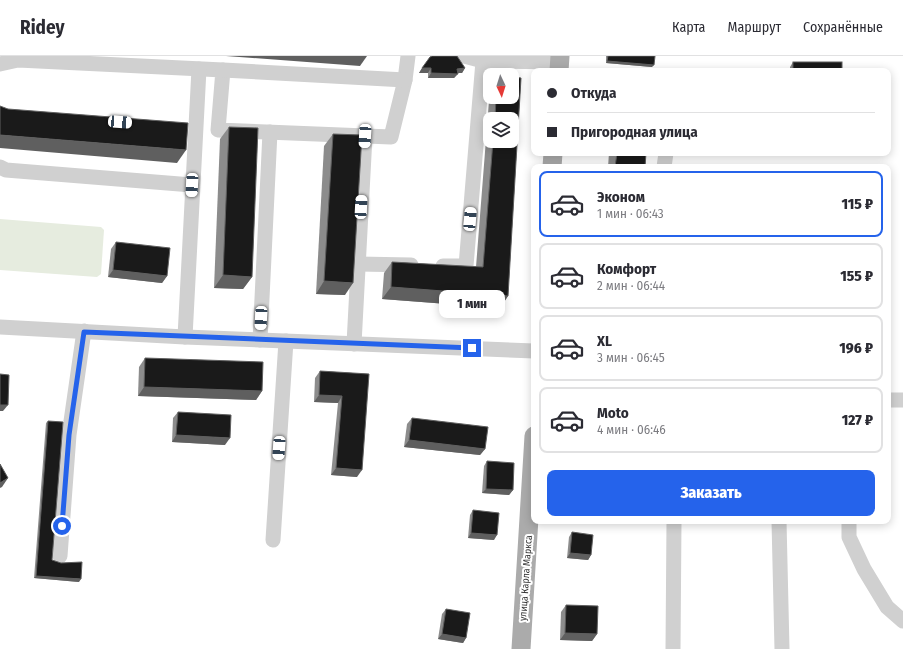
<!DOCTYPE html>
<html lang="ru">
<head>
<meta charset="utf-8">
<style>
	:root { --surface:#fff; --page:#f2f2f3; --text:#2b2b33; --muted:#7c7c81; --line:#e1e1e2; --accent:#2563eb }
	body { margin:0; font-family:"Fira Sans Condensed",sans-serif; background:var(--page); color:var(--text); height:100vh; display:flex; flex-direction:column; font-size:15px; white-space:nowrap }
	* { box-sizing:border-box; margin:0 }
	p { font-size:13px; color:var(--muted) }
	.icon { flex:none; width:22px; height:22px; fill:none; stroke:currentColor; stroke-width:2; stroke-linecap:round; stroke-linejoin:round }
	.map { position:relative; flex:1; overflow:hidden }
	.drawer { position:absolute; left:531px; top:108px; width:360px; height:360px; display:flex; flex-direction:column; background:var(--surface); border-radius:8px; box-shadow:0 2px 10px #0003 }
	.drawer>* { flex:none }
	.banner { position:absolute; left:531px; top:12px; width:360px; height:88px; border-radius:8px; box-shadow:0 2px 10px #0003; display:grid; align-content:center; height:88px; padding:0 16px; background:var(--surface) }
	.needle { width:26px; rotate:176deg }
	.buttons { position:absolute; left:483px; top:12px; display:grid; gap:8px }
	.buttons a { display:grid; place-items:center; width:36px; height:36px; border-radius:8px; background:var(--surface); box-shadow:0 2px 10px #0003; font-size:20px }
	.end { position:absolute; width:18px; height:18px; margin:-9px; border:5px solid #2563eb; background:#fff; box-shadow:0 0 0 2px #fff }
	.from { border-radius:50% }
	.bubble { position:absolute; height:28px; border-radius:8px; background:var(--surface); box-shadow:0 2px 10px #0003; font-size:13px; font-weight:800; line-height:28px; text-align:center }
	.car { position:absolute; width:12px; height:24px; margin:-12px -6px; border-radius:5px; box-shadow:0 0 3px 1px #0007; background:linear-gradient(#fff 24%,#345 0 40%,#fff 0 76%,#345 0 86%,#fff 0) }
	.banner b { display:flex; align-items:center; gap:14px; height:38px; font-size:15px }
	.banner b+b { border-top:1px solid var(--line) }
	.banner i { width:10px; height:10px; background:var(--text) }
	ul { padding:7px 0 0; list-style:none }
	li { display:flex; align-items:center; gap:12px; height:66px; margin:0 8px 6px; padding:0 8px; border:2px solid var(--line); border-radius:8px }
	li div { flex:1 }
	li b { display:block; font-size:15px }
	li em { font-style:normal; font-weight:800 }
	li.selected { border-color:var(--accent) }
	li>.icon { width:36px; height:36px; stroke-width:1.5 }
	.action { display:flex; gap:8px; margin-top:auto; padding:8px 16px }
	.action a { flex:1; height:46px; border-radius:8px; background:var(--accent); color:#fff; font-size:16px; font-weight:800; line-height:46px; text-align:center }
	header { display:flex; align-items:center; gap:24px; box-sizing:border-box; height:56px; padding:0 20px; background:var(--surface); border-bottom:1px solid var(--line) }
	header strong { font-size:19px }
	nav { display:flex; gap:22px; margin-inline-start:auto; font-size:14px }
	.map>svg:first-child { display:block }
</style>
</head>
<body>
<header>
<strong>Ridey</strong>
<nav><a>Карта</a><a>Маршрут</a><a>Сохранённые</a></nav>
</header>
<div class="map">
<svg width="903" height="593" viewBox="0 0 903 593">
	<rect width="100%" height="100%" fill="#fff"/>
	<path fill="#e6ecdf" d="M0,163L101,171L104,174L101,218L97,221L0,214Z"/>
	<g fill="none" stroke-linecap="round" stroke-linejoin="round">
		<g stroke="#d0d0d0" stroke-width="15">
			<path d="M464,0L483,5L560,6"/>
			<path d="M0,8L18,4L223,14L218,74L391,81L405,24L408,0"/>
			<path d="M223,14L405,24"/>
			<path d="M0,111L6,114L192,129"/>
			<path d="M664,111L666,97"/>
			<path d="M358,208L411,209"/>
			<path d="M443,210H466L483,5"/>
			<path d="M0,271L185,281L534,295"/>
			<path d="M185,281L199,13"/>
			<path d="M260,284L270,76"/>
			<path d="M354,288L365,80"/>
			<path d="M888,344H903"/>
			<path d="M779,465L782,593"/>
			<path d="M849,465V481L864,513L887,551L903,565"/>
			<path d="M273,484L286,285"/>
			<path d="M60,500L69,379L84,275"/>
			<path d="M673,593L674,465"/>
		</g>
		<g stroke="#ababab" stroke-width="19">
			<path d="M559,15L560,0"/>
			<path d="M552,111L553,97"/>
			<path d="M521,593L534,380"/>
		</g>
	</g>
	<g fill="#8c8c8c" fill-rule="evenodd">
		<path d="M606,0H655L652,11L606,7Z"/>
		<path d="M430,1L465,12L462,17H458L454,22H428V17H419Z"/>
		<path d="M793,6L842,15H790V11Z"/>
		<path d="M512,21L521,22L508,240L500,252L382,243L384,217L392,206L476,211L490,32V41H512ZM490,63H512V85H490Z"/>
		<path d="M229,71L252,221L243,233L214,232L220,83Z"/>
		<path d="M333,78L345,239L316,238L324,90Z"/>
		<path d="M609,97H646L645,111H608Z"/>
		<path d="M116,186L167,220L162,227L108,221L111,193Z"/>
		<path d="M145,302L262,335L256,344L138,340L139,311Z"/>
		<path d="M320,315L369,318L357,421L331,419L338,347L314,346L315,322Z"/>
		<path d="M178,356L225,389L172,386L173,362Z"/>
		<path d="M412,362L485,393L480,399L404,391L407,368Z"/>
		<path d="M48,365L52,504L79,526L34,522L46,367Z"/>
		<path d="M487,405L513,434L509,439L482,437L484,410Z"/>
		<path d="M473,454L494,484L468,482L470,459Z"/>
		<path d="M572,476L591,499L588,504L567,502L569,481Z"/>
		<path d="M566,549L597,578L592,585L560,584L561,556Z"/>
		<path d="M446,553L466,582L463,587L438,583L442,558Z"/>
	</g>
	<g fill="#5f5f5f">
		<path d="M226,0H367L360,10Z"/>
		<path d="M607,5L654,9L652,11L606,7Z"/>
		<path d="M422,12H431L428,17H419Z"/>
		<path d="M465,12L462,17H454L457,13Z"/>
		<path d="M431,17L458,18L454,22H428Z"/>
		<path d="M0,79L186,94L177,107L0,92Z"/>
		<path d="M113,214L167,220L162,227L108,221Z"/>
		<path d="M223,219L252,221L243,233L214,232Z"/>
		<path d="M324,225L353,227L345,239L316,238Z"/>
		<path d="M391,231L508,240L500,252L382,243Z"/>
		<path d="M144,331L262,335L256,344L138,340Z"/>
		<path d="M319,339L342,340L338,347L314,346Z"/>
		<path d="M0,349H8L3,355H0Z"/>
		<path d="M176,379L230,382L225,389L172,386Z"/>
		<path d="M409,384L485,393L480,399L404,391Z"/>
		<path d="M336,412L362,414L357,421L331,419Z"/>
		<path d="M8,422L2,431L0,432V427Z"/>
		<path d="M486,433L513,434L509,439L482,437Z"/>
		<path d="M471,477L497,479L494,484L468,482Z"/>
		<path d="M570,497L591,499L588,504L567,502Z"/>
		<path d="M36,520L81,523L79,526L34,522Z"/>
		<path d="M565,577L597,578L592,585L560,584Z"/>
		<path d="M442,578L466,582L463,587L438,583Z"/>
	</g>
	<g fill="#1a1a1a" stroke="#5f5f5f">
		<path d="M432,0H457L465,12L457,13L458,18L431,17V12H422L430,1Z"/>
		<path d="M608,0H655L654,9L607,5Z"/>
		<rect x="793" y="6" width="49" height="9"/>
		<path d="M512,21L521,22L508,240L391,231L392,206L483,211L493,85H512V63H495L496,41H512Z"/>
		<path d="M0,50L8,53L188,67L186,94L0,79Z"/>
		<path d="M229,71L258,72L252,221L223,219Z"/>
		<path d="M333,78L362,79L353,227L324,225Z"/>
		<path d="M617,97H646L645,111H615Z"/>
		<path d="M116,186L170,192L167,220L113,214Z"/>
		<path d="M145,302L263,306L262,335L144,331Z"/>
		<path d="M320,315L369,318L362,414L336,412L342,340L319,339Z"/>
		<path d="M0,318L9,319L8,349H0Z"/>
		<path d="M178,356L231,359L230,382L176,379Z"/>
		<path d="M412,362L488,371L485,393L409,384Z"/>
		<path d="M48,365L63,366L52,504L61,507L82,506L81,523L36,520Z"/>
		<path d="M487,405L514,407L513,434L486,433Z"/>
		<path d="M0,408L8,422L0,427Z"/>
		<path d="M473,454L499,457L497,479L471,477Z"/>
		<path d="M572,476L593,479L591,499L570,497Z"/>
		<path d="M566,549L598,550L597,578L565,577Z"/>
		<path d="M446,553L470,557L466,582L442,578Z"/>
	</g>
	<g fill="none" stroke-linecap="round" stroke-linejoin="round">
		<path stroke="#2563eb" stroke-width="5" d="M62,470L69,379L84,276L472,292"/>
	</g>
	<g text-anchor="middle" stroke-width="4" stroke-linejoin="round" paint-order="stroke">
		<g font-size="10" fill="#333" stroke="#fff">
			<text transform="translate(525 522) rotate(-86)" y="4">улица Карла Маркса</text>
		</g>
	</g>
</svg>
<div class="buttons">
<a><svg class="needle" viewBox="-14 -14 28 28"><path d="M0-13l5 13h-10z" fill="#e53935"/><path d="M0 13l5-13h-10z" fill="#7c7c81"/></svg></a>
<a><svg class="icon" aria-label="layers" viewBox="0 0 24 24"><path d="M12 4l9 5-9 5-9-5zM3 14l9 5 9-5"/></svg></a>
</div>
<i class="end from" style="left:62px;top:470px"></i>
<i class="end" style="left:472px;top:292px"></i>
<div class="bubble" style="left:439px;top:234px;width:66px">1 мин</div>
<i class="car" style="left:120px;top:66px;rotate:94deg"></i>
<i class="car" style="left:365px;top:80px;rotate:183deg"></i>
<i class="car" style="left:192px;top:129px;rotate:183deg"></i>
<i class="car" style="left:361px;top:151px;rotate:3deg"></i>
<i class="car" style="left:470px;top:163px;rotate:5deg"></i>
<i class="car" style="left:261px;top:262px;rotate:183deg"></i>
<i class="car" style="left:279px;top:392px;rotate:184deg"></i>
<div class="banner">
<b><i class="from"></i>Откуда</b>
<b><i></i>Пригородная улица</b>
</div>
<section class="drawer">
<ul>
<li class="selected"><svg class="icon" aria-label="car" viewBox="0 0 24 24"><path d="M5 17H2v-5l4-1 3-4h7l3 4 3 1v5h-3M9 17h6M6 11h13"/><circle cx="7" cy="17" r="2"/><circle cx="17" cy="17" r="2"/></svg><div><b>Эконом</b><p>1 мин · 06:43</p></div><em>115 ₽</em></li>
<li><svg class="icon" aria-label="car" viewBox="0 0 24 24"><path d="M5 17H2v-5l4-1 3-4h7l3 4 3 1v5h-3M9 17h6M6 11h13"/><circle cx="7" cy="17" r="2"/><circle cx="17" cy="17" r="2"/></svg><div><b>Комфорт</b><p>2 мин · 06:44</p></div><em>155 ₽</em></li>
<li><svg class="icon" aria-label="car" viewBox="0 0 24 24"><path d="M5 17H2v-5l4-1 3-4h7l3 4 3 1v5h-3M9 17h6M6 11h13"/><circle cx="7" cy="17" r="2"/><circle cx="17" cy="17" r="2"/></svg><div><b>XL</b><p>3 мин · 06:45</p></div><em>196 ₽</em></li>
<li><svg class="icon" aria-label="car" viewBox="0 0 24 24"><path d="M5 17H2v-5l4-1 3-4h7l3 4 3 1v5h-3M9 17h6M6 11h13"/><circle cx="7" cy="17" r="2"/><circle cx="17" cy="17" r="2"/></svg><div><b>Moto</b><p>4 мин · 06:46</p></div><em>127 ₽</em></li>
</ul>
<div class="action"><a>Заказать</a></div>
</section>
</div>
</body>
</html>
